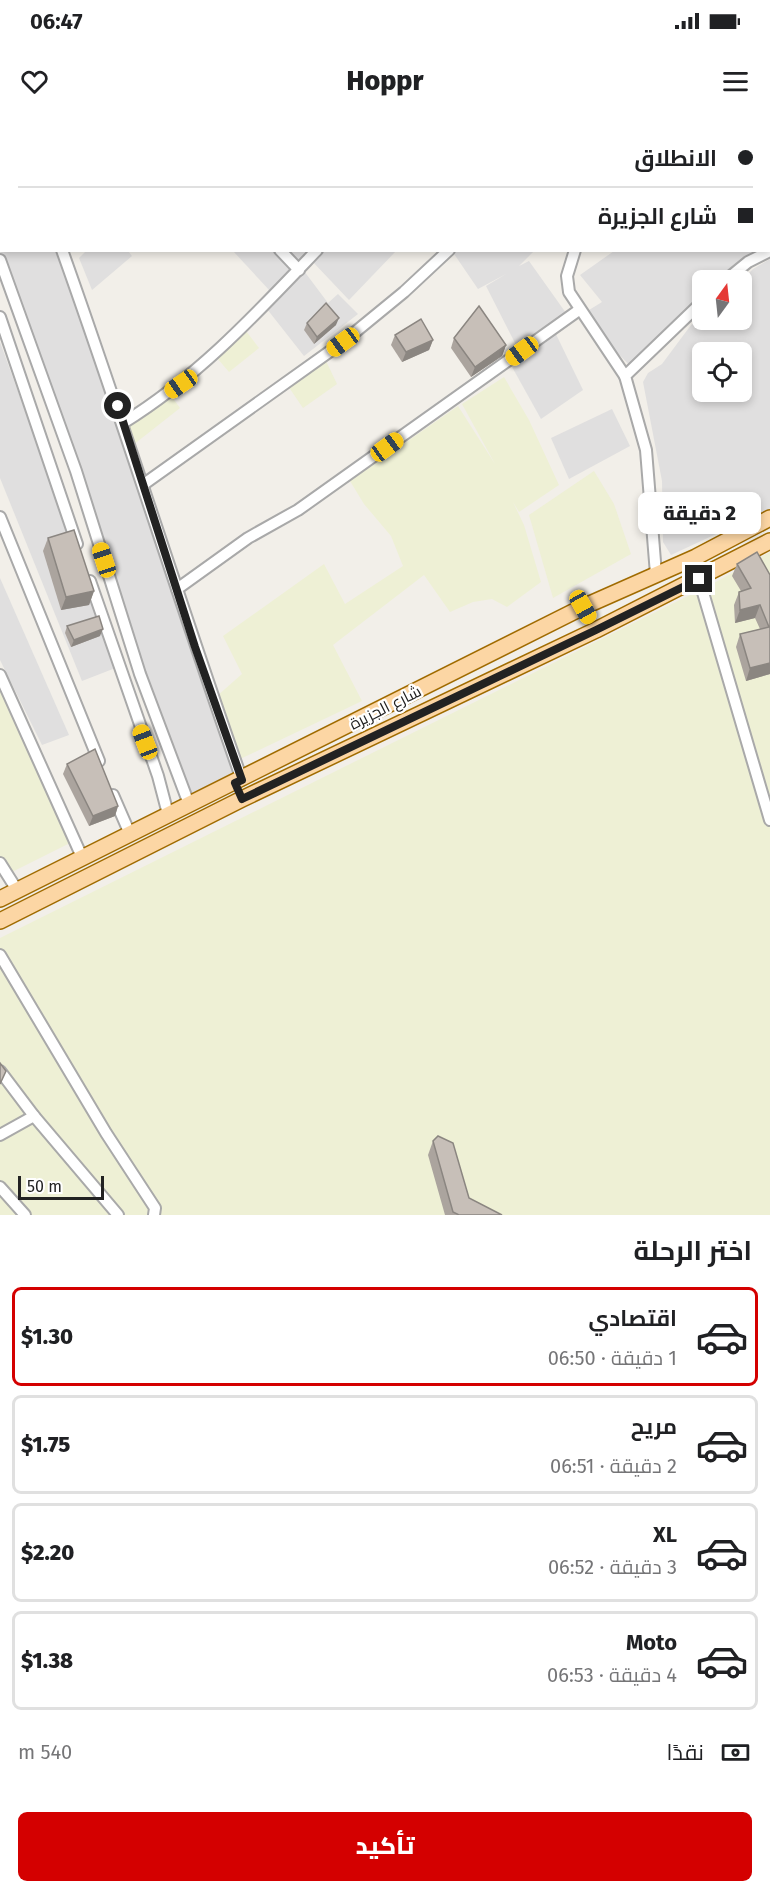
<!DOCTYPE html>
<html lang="ar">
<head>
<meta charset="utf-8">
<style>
	:root { --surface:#fff; --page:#f2f2f2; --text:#202124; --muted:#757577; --line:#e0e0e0; --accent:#d40000 }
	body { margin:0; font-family:"Fira Sans",Cairo,sans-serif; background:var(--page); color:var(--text); direction:rtl; height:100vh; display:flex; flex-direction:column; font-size:22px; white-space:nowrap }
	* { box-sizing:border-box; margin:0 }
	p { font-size:20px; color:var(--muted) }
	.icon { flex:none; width:33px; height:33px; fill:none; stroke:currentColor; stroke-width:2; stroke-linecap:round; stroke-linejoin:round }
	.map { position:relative; height:1095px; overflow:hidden; direction:ltr }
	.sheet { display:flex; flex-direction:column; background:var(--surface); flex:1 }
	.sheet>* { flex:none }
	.hud { position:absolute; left:0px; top:0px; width:771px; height:132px; box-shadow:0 3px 9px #0003; direction:rtl; display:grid; align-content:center; height:132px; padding:0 18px; background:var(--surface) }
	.needle { width:39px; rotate:15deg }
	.controls { position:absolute; left:692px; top:150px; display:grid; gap:12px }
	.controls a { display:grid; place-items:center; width:60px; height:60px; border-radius:9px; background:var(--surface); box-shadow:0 3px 9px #0003; font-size:30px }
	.scale { position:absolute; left:18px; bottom:15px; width:86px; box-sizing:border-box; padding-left:6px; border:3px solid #222; border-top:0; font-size:16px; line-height:21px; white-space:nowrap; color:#222; -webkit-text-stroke:4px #fff; paint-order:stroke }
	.end { position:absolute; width:27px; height:27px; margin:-14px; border:8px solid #222; background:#fff; box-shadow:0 0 0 3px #fff }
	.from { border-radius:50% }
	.bubble { position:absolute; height:42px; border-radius:9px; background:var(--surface); box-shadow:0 3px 9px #0003; font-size:20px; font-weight:800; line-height:42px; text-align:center; direction:rtl }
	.car { position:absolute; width:18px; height:36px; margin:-18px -9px; border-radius:8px; box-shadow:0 0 4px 2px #0007; background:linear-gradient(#f5c518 24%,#345 0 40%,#f5c518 0 76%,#345 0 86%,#f5c518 0) }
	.hud b { display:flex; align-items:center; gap:21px; height:57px; font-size:22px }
	.hud b+b { border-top:2px solid var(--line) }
	.hud i { width:15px; height:15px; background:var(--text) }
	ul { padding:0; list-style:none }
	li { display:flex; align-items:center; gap:18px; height:99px; margin:0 12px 9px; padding:0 6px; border:3px solid var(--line); border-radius:9px }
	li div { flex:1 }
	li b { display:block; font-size:22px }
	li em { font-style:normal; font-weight:800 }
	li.active { border-color:var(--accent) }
	li>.icon { width:54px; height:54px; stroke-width:1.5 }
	h2 { padding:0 18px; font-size:27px; line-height:72px }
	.pay { display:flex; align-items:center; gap:15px; height:66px; padding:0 18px; font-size:22px }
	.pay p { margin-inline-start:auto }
	.primary-button { display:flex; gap:12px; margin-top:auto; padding:12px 18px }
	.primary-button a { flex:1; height:69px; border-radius:9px; background:var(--accent); color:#fff; font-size:24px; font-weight:800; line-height:69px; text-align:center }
	.status { display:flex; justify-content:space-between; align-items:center; height:42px; padding:0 30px; background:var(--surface); direction:ltr }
	.status svg { height:16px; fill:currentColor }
	header { display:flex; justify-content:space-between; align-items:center; height:78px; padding:0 18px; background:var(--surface); font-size:27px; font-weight:800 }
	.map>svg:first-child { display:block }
</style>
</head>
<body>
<div class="status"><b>06:47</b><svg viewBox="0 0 49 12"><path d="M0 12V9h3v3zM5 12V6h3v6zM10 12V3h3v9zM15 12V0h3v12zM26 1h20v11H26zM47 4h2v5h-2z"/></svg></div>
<header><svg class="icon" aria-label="menu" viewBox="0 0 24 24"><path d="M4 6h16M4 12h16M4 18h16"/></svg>Hoppr<svg class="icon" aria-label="heart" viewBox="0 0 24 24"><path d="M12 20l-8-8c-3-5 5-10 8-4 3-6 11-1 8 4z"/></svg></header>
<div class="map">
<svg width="770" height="1095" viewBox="0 0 770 1095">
	<rect width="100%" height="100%" fill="#f2efe9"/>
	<g fill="#e0dfdf" fill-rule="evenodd">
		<path d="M1,24L2,130L59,131L237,656L190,678L0,132Z"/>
		<path d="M763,130L765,133L735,160H702V191L636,252L581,195L602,182L580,155L614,131Z"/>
		<path d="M86,131H128L132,136L92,170L79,138Z"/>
		<path d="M233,131H310L270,171Z"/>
		<path d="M322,131H396L349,180L312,141Z"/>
		<path d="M452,131H534L519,146L529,141L566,193L516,225L486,166L506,154L478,169Z"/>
		<path d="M770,139V389L671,435L663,422L662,361L643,262L648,253L662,244L691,205L702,197V200H741V161L753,149ZM702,232H741V272H702Z"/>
		<path d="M304,151L328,183L338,174L358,194L304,236L267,189Z"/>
		<path d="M552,206L583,270L541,299L507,238Z"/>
		<path d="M0,222L118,547L82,561L0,358Z"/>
		<path d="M612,289L630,326L569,359L551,318Z"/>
		<path d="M0,458L69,615L42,625L0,540Z"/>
	</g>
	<g fill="#eef0d5">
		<path d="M246,211L259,228L229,252L217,238Z"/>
		<path d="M326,241L337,264L303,288L288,266Z"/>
		<path d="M504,257L529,300L559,365L519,392L513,382L524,405L541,462L507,487L492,479L473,482L450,492L424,455L333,525L362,581L238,640L217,576L242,554L223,516L324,444L345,484L403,446L391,416L364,384L350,361L458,286L495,344L462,284Z"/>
		<path d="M169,273L180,288L133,325L127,306Z"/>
		<path d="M594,351L614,384L631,434L553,478L529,395Z"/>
		<path d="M770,432V1095H0V818L714,463Z"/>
		<path d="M0,550L74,721L8,754L0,741Z"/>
	</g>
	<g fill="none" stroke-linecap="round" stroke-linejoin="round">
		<g stroke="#a9a9a9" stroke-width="14">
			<g id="street">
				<path d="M319,0L321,2"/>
				<path d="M530,0L531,2"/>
				<path d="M14,2L16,0"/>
				<path d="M347,2L349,0"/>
				<path d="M446,2L448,0"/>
				<path d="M686,2L687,0"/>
				<path d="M0,14L2,12"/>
				<path d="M62,130C125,306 180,484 242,660"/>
				<path d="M280,130L299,150"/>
				<path d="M575,130L567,156L569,172L625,256"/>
				<path d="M0,140L76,351L140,554L189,684"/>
				<path d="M726,160L748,142L770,131"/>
				<path d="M0,197L77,424"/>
				<path d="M123,303C199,256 256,194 317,130"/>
				<path d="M144,364L343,222L404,172L449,130"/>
				<path d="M0,397L99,641"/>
				<path d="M656,454L646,330L625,256L702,182"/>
				<path d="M699,459L770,700"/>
				<path d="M90,461L158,656L168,694"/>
				<path d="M177,469L248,418L298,390L579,190"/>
				<path d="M0,555L82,737"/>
				<path d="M113,675L130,714"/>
				<path d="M0,743L17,770"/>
				<path d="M0,835L106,1013L155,1088L154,1095"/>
				<path d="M0,951L34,996L118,1095"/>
				<path d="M0,1015L34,996"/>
				<path d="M0,1067L25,1095"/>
			</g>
		</g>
		<g stroke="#a06b00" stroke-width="18">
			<g id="primary">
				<path d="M0,779L583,487L696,437L770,398"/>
				<path d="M0,801L242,679L596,510L770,421"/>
			</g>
		</g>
		<use href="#street" stroke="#fff" stroke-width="10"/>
		<use href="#primary" stroke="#fcd6a4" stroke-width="15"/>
	</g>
	<g fill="#aba49e">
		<path d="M307,203L336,205L314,224L304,210Z"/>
		<path d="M395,215L433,220L429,230L402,242L391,225Z"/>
		<path d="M454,218L506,225L502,236L471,257L451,228Z"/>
		<path d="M48,418L94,471L89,485L61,490L43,431Z"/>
		<path d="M737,444L770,455V554L746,561L736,527L740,514L760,509L755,498L735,503L734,485L739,472L741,471L732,456Z"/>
		<path d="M67,506L100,516L71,527L65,513Z"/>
		<path d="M67,644L118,686L115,696L89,706L63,654Z"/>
		<path d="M433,1021L469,1078L502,1095H445L428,1035Z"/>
	</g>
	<g fill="#8b8681">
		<path d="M339,198L336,205L314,224L317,217Z"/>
		<path d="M433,220L429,230L402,242L406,232Z"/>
		<path d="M506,225L502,236L471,257L475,247Z"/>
		<path d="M94,471L89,485L61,490L66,477Z"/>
		<path d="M760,485L755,498L735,503L740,490Z"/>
		<path d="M103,509L100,516L71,527L74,520Z"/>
		<path d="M770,543V554L746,561L750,548Z"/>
		<path d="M118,686L115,696L89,706L93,696Z"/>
	</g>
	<g fill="#c7bfb8" stroke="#8b8681" stroke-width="1.5">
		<path d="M700,0H750L751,2H701Z"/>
		<path d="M326,183L339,198L317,217L307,203Z"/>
		<path d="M479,186L506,225L475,247L454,218Z"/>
		<path d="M421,199L433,220L406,232L395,215Z"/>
		<path d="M74,410L94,471L66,477L48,418Z"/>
		<path d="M757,432L770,455V543L750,548L740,514L769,507L760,485L740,490L739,472L751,468L737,444Z"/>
		<path d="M99,496L103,509L74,520L67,506Z"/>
		<path d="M95,629L118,686L93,696L67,644Z"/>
		<path d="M0,943L6,951L0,964Z"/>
		<path d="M438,1016L453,1023L469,1078L502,1095H459L453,1092L433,1021Z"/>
	</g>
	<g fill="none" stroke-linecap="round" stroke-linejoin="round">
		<path stroke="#222" stroke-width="8" d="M118,286L195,527L242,660L235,663L242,679L596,510L699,459"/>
	</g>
	<g text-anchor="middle" stroke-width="4.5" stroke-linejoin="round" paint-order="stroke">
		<g font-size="16" fill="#222" stroke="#fff">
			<text transform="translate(385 587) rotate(-27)" y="6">شارع الجزيرة</text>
		</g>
	</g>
</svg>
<div class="controls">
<a><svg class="needle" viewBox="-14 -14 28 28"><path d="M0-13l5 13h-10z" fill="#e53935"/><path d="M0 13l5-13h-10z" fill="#757577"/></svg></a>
<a><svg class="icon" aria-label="locate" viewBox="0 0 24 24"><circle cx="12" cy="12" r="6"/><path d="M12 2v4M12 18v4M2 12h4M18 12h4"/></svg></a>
</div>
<div class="scale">50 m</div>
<i class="end from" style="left:118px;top:286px"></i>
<i class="end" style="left:699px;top:459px"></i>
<div class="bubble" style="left:638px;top:372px;width:123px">2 دقيقة</div>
<i class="car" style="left:343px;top:222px;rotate:234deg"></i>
<i class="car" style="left:522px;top:231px;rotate:234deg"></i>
<i class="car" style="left:181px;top:264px;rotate:235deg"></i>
<i class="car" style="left:387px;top:327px;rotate:54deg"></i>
<i class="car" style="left:104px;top:440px;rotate:342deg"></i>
<i class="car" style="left:583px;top:487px;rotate:151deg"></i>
<i class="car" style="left:145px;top:622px;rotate:339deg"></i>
<div class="hud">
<b><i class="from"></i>الانطلاق</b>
<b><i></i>شارع الجزيرة</b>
</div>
</div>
<section class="sheet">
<h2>اختر الرحلة</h2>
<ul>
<li class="active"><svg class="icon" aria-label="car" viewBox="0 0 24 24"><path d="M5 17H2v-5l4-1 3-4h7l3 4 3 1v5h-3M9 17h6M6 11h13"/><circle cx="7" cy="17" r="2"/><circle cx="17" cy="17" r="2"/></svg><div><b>اقتصادي</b><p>1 دقيقة · 06:50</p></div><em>$1.30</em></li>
<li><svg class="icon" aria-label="car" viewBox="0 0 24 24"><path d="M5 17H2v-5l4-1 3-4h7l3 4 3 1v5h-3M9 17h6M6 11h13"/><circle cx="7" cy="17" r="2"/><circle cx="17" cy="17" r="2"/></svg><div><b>مريح</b><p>2 دقيقة · 06:51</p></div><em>$1.75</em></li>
<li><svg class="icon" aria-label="car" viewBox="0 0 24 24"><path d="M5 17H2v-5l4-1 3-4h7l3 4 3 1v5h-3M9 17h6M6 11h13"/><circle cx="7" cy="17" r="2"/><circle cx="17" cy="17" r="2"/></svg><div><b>XL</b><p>3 دقيقة · 06:52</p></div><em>$2.20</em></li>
<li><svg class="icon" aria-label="car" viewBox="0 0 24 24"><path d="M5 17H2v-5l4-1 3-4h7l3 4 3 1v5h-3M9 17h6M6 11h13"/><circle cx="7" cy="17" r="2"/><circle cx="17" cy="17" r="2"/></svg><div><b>Moto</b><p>4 دقيقة · 06:53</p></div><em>$1.38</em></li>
</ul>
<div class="pay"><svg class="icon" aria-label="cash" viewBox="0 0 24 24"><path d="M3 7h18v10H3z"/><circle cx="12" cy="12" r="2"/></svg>نقدًا<p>540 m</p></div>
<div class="primary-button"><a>تأكيد</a></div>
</section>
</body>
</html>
